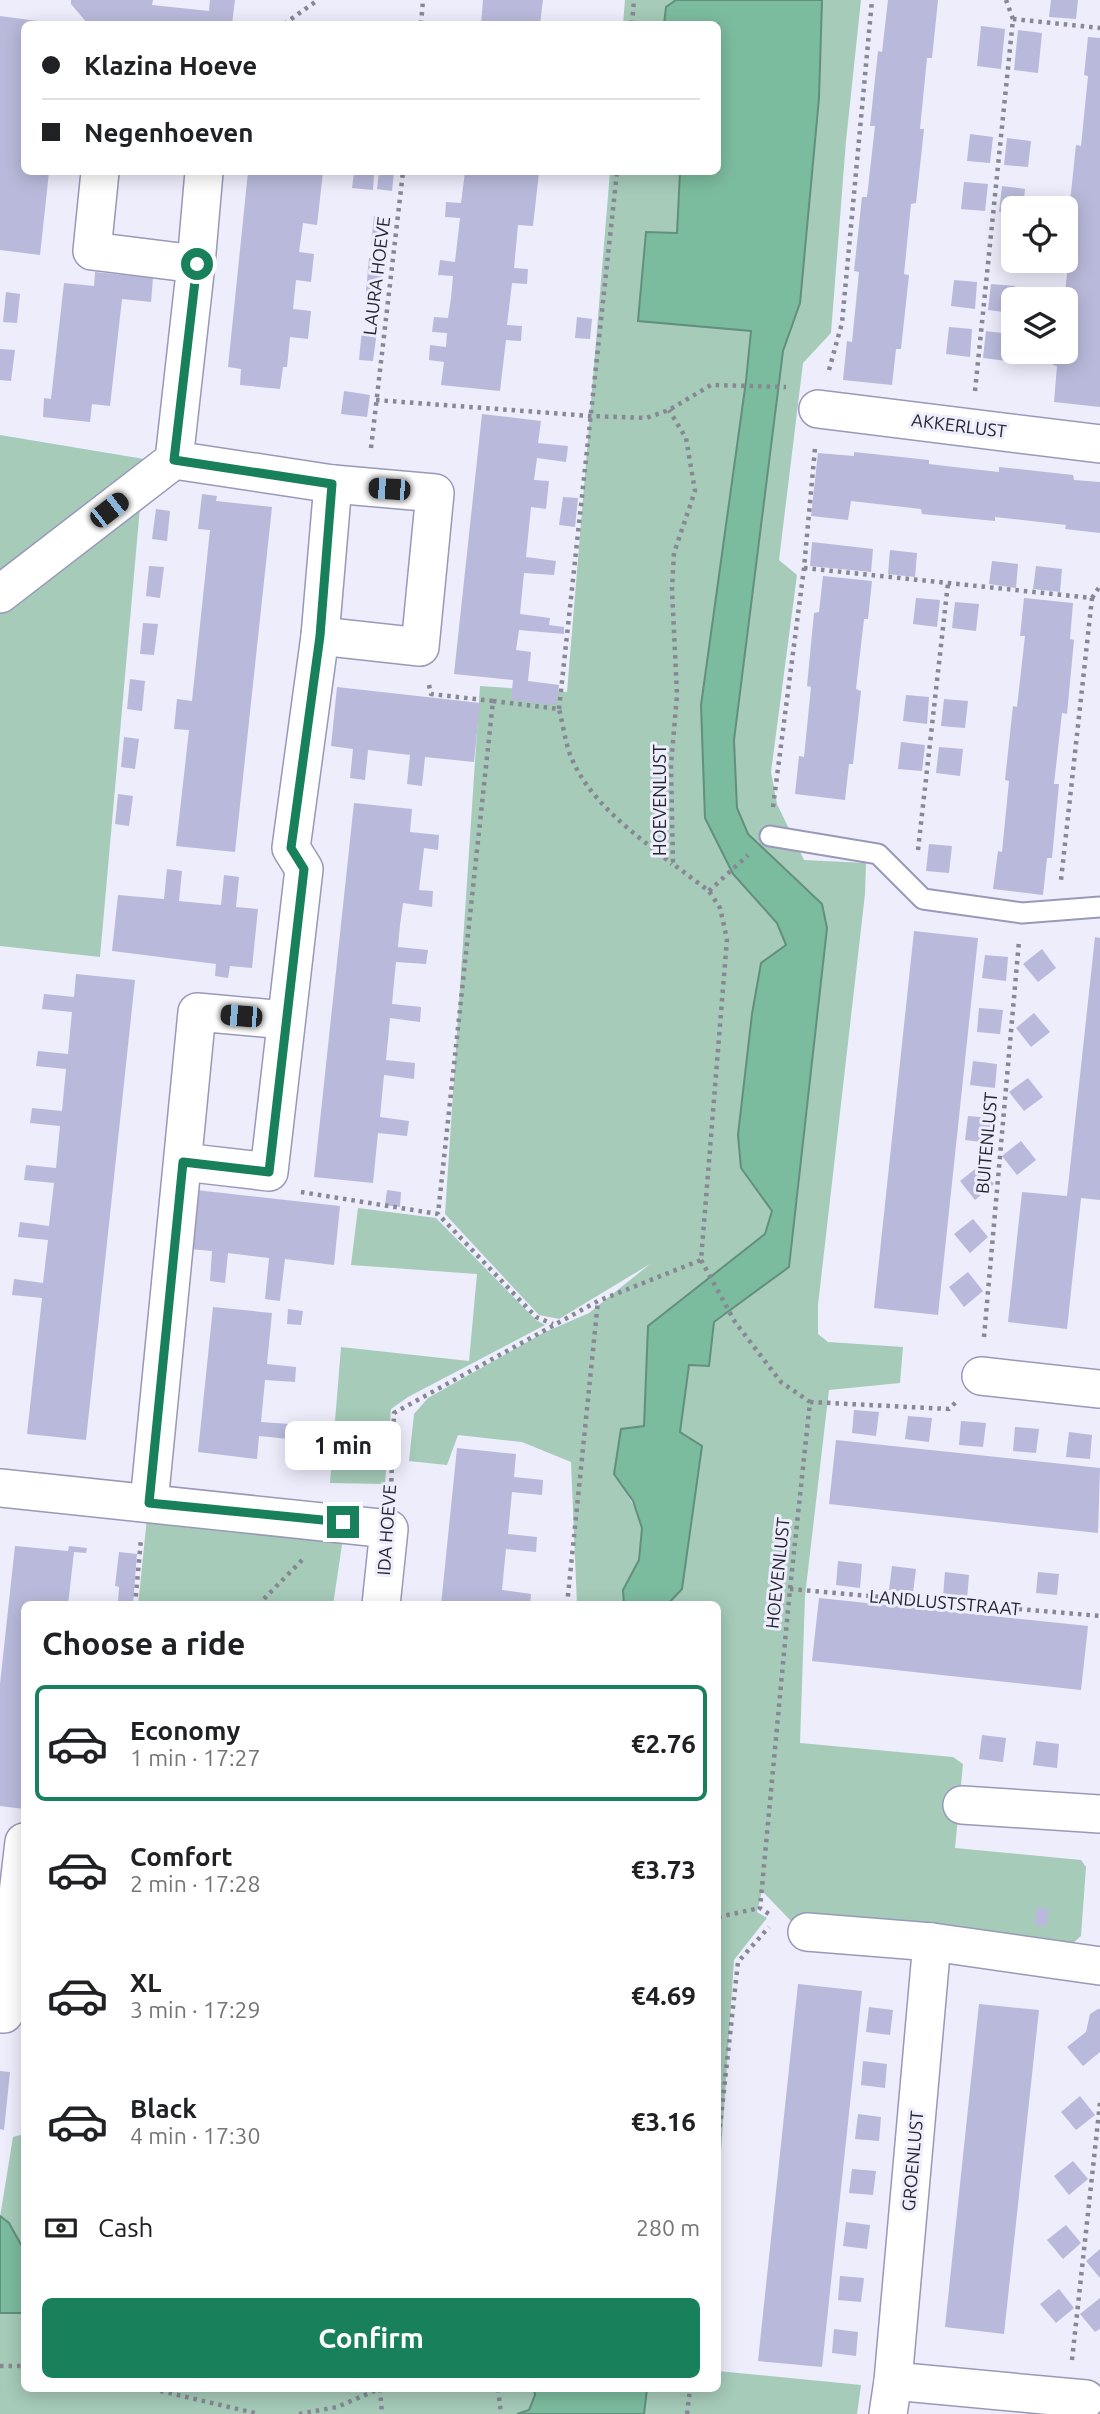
<!DOCTYPE html>
<html lang="en">
<head>
<meta charset="utf-8">
<style>
	:root { --surface:#fff; --page:#f6f6f6; --text:#202124; --muted:#757577; --line:#e0e0e0; --accent:#18815c }
	body { margin:0; font-family:Ubuntu,sans-serif; background:var(--page); color:var(--text); height:100vh; display:flex; flex-direction:column; font-size:26px; white-space:nowrap }
	* { box-sizing:border-box; margin:0 }
	p { font-size:23px; color:var(--muted) }
	.icon { flex:none; width:38px; height:38px; fill:none; stroke:currentColor; stroke-width:2; stroke-linecap:round; stroke-linejoin:round }
	.map { position:relative; flex:1; overflow:hidden }
	.drawer { position:absolute; left:21px; top:1601px; width:700px; height:791px; display:flex; flex-direction:column; background:var(--surface); border-radius:10px; box-shadow:0 4px 18px #0003 }
	.drawer>* { flex:none }
	.banner { position:absolute; left:21px; top:21px; width:700px; height:154px; border-radius:10px; box-shadow:0 4px 18px #0003; display:grid; align-content:center; height:154px; padding:0 21px; background:var(--surface) }
	.fabs { position:absolute; left:1001px; top:196px; display:grid; gap:14px }
	.fabs a { display:grid; place-items:center; width:77px; height:77px; border-radius:10px; background:var(--surface); box-shadow:0 4px 18px #0003; font-size:35px }
	.end { position:absolute; width:32px; height:32px; margin:-16px; border:9px solid #18815c; background:#fff; box-shadow:0 0 0 4px #fff }
	.from { border-radius:50% }
	.bubble { position:absolute; height:49px; border-radius:10px; background:var(--surface); box-shadow:0 4px 18px #0003; font-size:23px; font-weight:600; line-height:49px; text-align:center }
	.car { position:absolute; width:21px; height:42px; margin:-21px -10px; border-radius:9px; box-shadow:0 0 5px 2px #0007; background:linear-gradient(#222 24%,#8ab4d8 0 40%,#222 0 76%,#8ab4d8 0 86%,#222 0) }
	.banner b { display:flex; align-items:center; gap:24px; height:66px; font-size:26px }
	.banner b+b { border-top:2px solid var(--line) }
	.banner i { width:18px; height:18px; background:var(--text) }
	ul { padding:0; list-style:none }
	li { display:flex; align-items:center; gap:21px; height:116px; margin:0 14px 10px; padding:0 7px; border:4px solid transparent; border-radius:10px }
	li div { flex:1 }
	li b { display:block; font-size:26px }
	li em { font-style:normal; font-weight:600 }
	li.active { border-color:var(--accent) }
	li>.icon { width:63px; height:63px; stroke-width:1.5 }
	h2 { padding:0 21px; font-size:32px; line-height:84px }
	.pay { display:flex; align-items:center; gap:18px; height:77px; padding:0 21px; font-size:26px }
	.pay p { margin-inline-start:auto }
	.button { display:flex; gap:14px; margin-top:auto; padding:14px 21px }
	.button a { flex:1; height:80px; border-radius:10px; background:var(--accent); color:#fff; font-size:28px; font-weight:600; line-height:80px; text-align:center }
	.map>svg:first-child { display:block }
</style>
</head>
<body>
<div class="map">
<svg width="1100" height="2414" viewBox="0 0 1100 2414">
	<rect width="100%" height="100%" fill="#ededfc"/>
	<g fill="#a6cbb9">
		<path d="M625,0H676L666,7L664,24H623Z"/>
		<path d="M822,0H861L846,141L831,333L803,363L779,560L797,575L771,772L777,804L804,860L866,863L865,894L818,1305V1334L828,1342L903,1347L900,1383L829,1390L805,1596L800,1743L953,1757L963,1764L955,1848L1081,1860L1086,1867L1081,1936L1072,1944L793,1923L762,1891L757,1912L767,1918L734,1960L718,2197V1605H667L682,1589L680,1432L689,1365L714,1323L789,1267L827,928L822,904L748,834L737,808L734,740L783,351L800,303L819,98Z"/>
		<path d="M610,172H680L677,233H646L751,331L746,381L701,705L705,818L733,874L777,923L786,945L741,1168L772,1210L765,1234L648,1326L644,1426L614,1474C632,1500 653,1531 637,1564C630,1579 623,1588 624,1605H577L571,1462L522,1442L458,1435L447,1465L409,1461L414,1414L428,1398L543,1333L589,1313L650,1264L559,1319L539,1315L445,1214L480,686L567,692Z"/>
		<path d="M0,435L162,462L0,576Z"/>
		<path d="M141,496L100,957L0,946V611Z"/>
		<path d="M358,1208L436,1218L536,1320L545,1325L408,1397L391,1409L385,1484L330,1483L341,1347L469,1361L477,1274L351,1265Z"/>
		<path d="M147,1518L343,1538L333,1605H138Z"/>
		<path d="M24,2134V2250L0,2217L13,2137Z"/>
		<path d="M0,2286L24,2287V2389H546V2414H0Z"/>
		<path d="M718,2371L861,2385L857,2414H644L647,2389H718Z"/>
	</g>
	<g fill="#7cbc9e" stroke="#628f7e" stroke-width="2">
		<path d="M676,0H822L819,98L800,303L783,351L734,740L737,808L748,834L822,904L827,928L789,1267L714,1322L709,1366L689,1365L680,1432L702,1446L682,1589L667,1605H624L623,1590L639,1560L642,1528L633,1501L614,1474L621,1429L644,1426L648,1326L765,1234L772,1211L741,1168L738,1135L752,1014L761,963L786,945L777,923L733,874L705,818L701,705L746,381L751,331L638,321L646,232L677,233L680,172H718V24H664L666,7Z"/>
		<path d="M0,2216L9,2223L24,2250V2313H0Z"/>
		<path d="M534,2389H647L644,2414H517L529,2410L535,2395Z"/>
	</g>
	<g fill="#b9b9db">
		<path d="M71,0H153L152,5L209,11L210,0H235L232,24H88L71,4Z"/>
		<path d="M483,0H543L540,24H481Z"/>
		<path d="M888,0H938L932,58H927L920,129H924L916,203L911,204L904,274L909,275L901,349H896L892,385L843,380L847,341L852,342L859,272L854,271L862,197H867L875,126H870L874,88L878,51L882,52Z"/>
		<path d="M1051,0H1078L1076,19L1049,17Z"/>
		<path d="M0,16L53,23L24,24V172H49L40,255L0,250Z"/>
		<path d="M981,26L1005,29L1001,69L977,66Z"/>
		<path d="M1018,30L1042,33L1038,73L1014,70Z"/>
		<path d="M1088,37L1100,38V407L1054,402L1057,366L1053,365L1054,352H1066V299H1060L1061,291L1065,292L1073,220H1068L1072,183L1076,145L1081,146L1088,76L1084,75Z"/>
		<path d="M970,134L993,137L990,163L967,161Z"/>
		<path d="M1007,138L1031,141L1028,167L1004,165Z"/>
		<path d="M248,172H323L317,225L303,223L299,252L314,254L311,282L296,280L293,309L311,311L308,339L290,337L287,367H283L280,389L240,385L241,369L228,367Z"/>
		<path d="M379,172H394L392,191L377,189Z"/>
		<path d="M465,172H539L533,226L518,225L514,268L528,269L527,284L512,283L507,325L522,326L521,341L506,340L500,391L441,385L444,362L429,360L430,345L446,347L447,333L432,332L434,317L448,318L451,298L453,276L438,275L440,260L455,262L460,218L445,217L446,202L461,203Z"/>
		<path d="M354,173L374,175L373,190L352,188Z"/>
		<path d="M964,182L988,184L985,211L961,209Z"/>
		<path d="M1002,186L1025,189L1023,208H1013V214L999,212Z"/>
		<path d="M374,216L389,217L385,248L371,246Z"/>
		<path d="M369,258L384,260L379,304L365,303Z"/>
		<path d="M95,272L153,278L151,302L122,299L110,406L92,404L90,422L43,417L44,398L51,399L64,283L94,286Z"/>
		<path d="M954,280L977,282L975,309L951,306Z"/>
		<path d="M991,284L1015,286L1012,313L988,310Z"/>
		<path d="M6,292L20,294L17,323L3,322Z"/>
		<path d="M577,317L592,319L590,339L575,338Z"/>
		<path d="M949,327L972,329L970,357L946,354Z"/>
		<path d="M362,329L377,331L373,361L359,360Z"/>
		<path d="M986,331L1010,334L1007,361L983,358Z"/>
		<path d="M0,349L15,350L11,381L0,380Z"/>
		<path d="M344,391L370,395L367,417L341,414Z"/>
		<path d="M482,414L541,421L538,443L568,446L566,462L537,458L534,480L549,481L546,509L531,507L526,557L556,561L554,575L524,573L520,614L550,618L549,625L564,627V634L519,630L516,650L531,652L528,681L559,685L556,705L511,700L513,680L454,674Z"/>
		<path d="M854,452L929,460V464L963,468L999,472V467L1073,475L1074,480L1100,482V533L1065,529L1066,525L995,517V521L922,514L921,509L851,501L848,520L811,516L818,453L854,456Z"/>
		<path d="M202,494L217,496L216,501L272,507L235,852L176,846L189,730L174,729L177,699L192,701L210,530L198,529Z"/>
		<path d="M563,497L578,498L575,527L559,525Z"/>
		<path d="M156,509L170,511L167,541L152,539Z"/>
		<path d="M812,542L873,549L871,572L810,566Z"/>
		<path d="M890,550L917,553L915,577L888,574Z"/>
		<path d="M992,561L1018,564L1016,588L989,584Z"/>
		<path d="M149,566L164,567L160,598L146,596Z"/>
		<path d="M1036,566L1062,569L1060,592L1033,589Z"/>
		<path d="M823,576L872,581L868,619H864L856,689L861,691L853,764H849L845,800L795,794L799,756L804,757L811,687L807,686L814,613L819,612Z"/>
		<path d="M916,598L940,600L937,627L913,624Z"/>
		<path d="M1024,598L1073,603L1070,639L1074,640L1067,714L1062,713L1054,784H1059L1052,858H1047L1043,895L993,889L998,851L1002,852L1009,781L1005,780L1013,706L1017,707L1025,636H1020Z"/>
		<path d="M955,602L979,604L976,631L952,628Z"/>
		<path d="M143,623L158,624L154,655L140,654Z"/>
		<path d="M130,679L145,681L142,711L127,709Z"/>
		<path d="M337,687L480,703L474,762L425,757L422,786L407,784L410,755L368,750L365,780L350,778L353,749L331,746Z"/>
		<path d="M906,695L929,697L927,724L903,721Z"/>
		<path d="M944,699L968,701L965,728L941,726Z"/>
		<path d="M124,737L139,739L135,769L121,767Z"/>
		<path d="M901,742L925,745L922,771L898,769Z"/>
		<path d="M939,747L963,749L960,776L936,773Z"/>
		<path d="M118,794L133,796L129,826L115,824Z"/>
		<path d="M354,803L412,809L410,832L439,835L438,850L424,848L419,890L433,891L432,907L403,903L400,925L398,947L428,950L426,964L396,962L394,982L392,1004L421,1007L420,1022L390,1018L388,1040L386,1060L415,1063L414,1079L384,1075L380,1117L409,1121L407,1136L378,1133L373,1183L314,1177Z"/>
		<path d="M929,844L952,846L949,873L926,871Z"/>
		<path d="M167,869L182,871L179,901L221,905L224,875L239,877L236,907L258,909L252,968L230,966L228,978L215,976L216,964L112,951L118,895L164,899Z"/>
		<path d="M914,931L978,938L938,1315L874,1308Z"/>
		<path d="M1095,937L1100,938V1200L1081,1198L1067,1329L1008,1322L1022,1192L1067,1196Z"/>
		<path d="M1042,949L1056,968L1038,982L1023,964Z"/>
		<path d="M985,955L1008,957L1006,981L982,978Z"/>
		<path d="M76,974L135,980L86,1440L27,1434L42,1298L12,1295L14,1279L43,1283L48,1240L18,1237L20,1222L49,1226L54,1183L24,1180L26,1165L56,1168L60,1126L30,1123L32,1108L62,1111L66,1069L36,1066L38,1051L68,1054L72,1012L42,1009L44,994L74,997Z"/>
		<path d="M979,1008L1003,1010L1000,1034L977,1032Z"/>
		<path d="M1034,1013L1050,1032L1031,1047L1016,1028Z"/>
		<path d="M973,1061L997,1064L995,1088L970,1085Z"/>
		<path d="M1028,1078L1043,1097L1024,1111L1009,1092Z"/>
		<path d="M968,1116L991,1118L989,1143L965,1140Z"/>
		<path d="M1021,1141L1036,1160L1017,1175L1002,1156Z"/>
		<path d="M979,1166L994,1184L975,1200L960,1181Z"/>
		<path d="M196,1190L340,1206L334,1265L285,1259L280,1301L265,1299L269,1258L228,1253L225,1283L210,1281L212,1251L190,1249Z"/>
		<path d="M387,1190L401,1192L400,1207L385,1205Z"/>
		<path d="M973,1219L988,1237L970,1253L954,1234Z"/>
		<path d="M968,1272L983,1291L964,1307L949,1287Z"/>
		<path d="M213,1307L272,1313L267,1364L296,1367L295,1382L265,1380L261,1422L290,1424L289,1439L259,1436L257,1459L198,1452Z"/>
		<path d="M288,1309L303,1311L301,1325L287,1324Z"/>
		<path d="M854,1410L879,1412L876,1436L852,1433Z"/>
		<path d="M908,1416L932,1418L929,1442L905,1439Z"/>
		<path d="M961,1421L986,1423L983,1447L959,1445Z"/>
		<path d="M1015,1427L1039,1429L1036,1453L1013,1451Z"/>
		<path d="M1069,1432L1092,1435L1090,1459L1066,1457Z"/>
		<path d="M836,1440L1100,1468L1098,1533L829,1504Z"/>
		<path d="M457,1448L516,1454L514,1477L543,1480L542,1495L512,1492L508,1534L537,1537L536,1552L506,1549L502,1590L531,1594L530,1605H441Z"/>
		<path d="M15,1546L68,1551L69,1546L87,1548L86,1553L74,1552L68,1605H24V1809L0,1806V1684Z"/>
		<path d="M119,1552L137,1554L133,1604L118,1602L119,1587L115,1586Z"/>
		<path d="M838,1561L862,1564L860,1588L836,1585Z"/>
		<path d="M892,1566L916,1569L913,1593L889,1590Z"/>
		<path d="M945,1572L969,1575L967,1599L943,1596Z"/>
		<path d="M1038,1572L1059,1574L1057,1595L1036,1593Z"/>
		<path d="M819,1598L1088,1626L1081,1690L812,1661Z"/>
		<path d="M982,1735L1006,1738L1003,1762L979,1759Z"/>
		<path d="M1036,1741L1059,1744L1057,1768L1033,1765Z"/>
		<path d="M1036,1908H1048L1047,1926H1035Z"/>
		<path d="M798,1984L862,1991L822,2367L758,2361Z"/>
		<path d="M979,2004L1039,2010L1004,2334L945,2327Z"/>
		<path d="M869,2007L893,2010L890,2035L866,2032Z"/>
		<path d="M1098,2009H1100V2052L1083,2066L1067,2047L1086,2032L1090,2014Z"/>
		<path d="M863,2061L887,2064L885,2088L861,2085Z"/>
		<path d="M0,2071L10,2072L4,2130L0,2129Z"/>
		<path d="M1080,2096L1095,2115L1076,2130L1061,2112Z"/>
		<path d="M858,2114L881,2117L879,2141L855,2139Z"/>
		<path d="M1073,2161L1088,2179L1069,2195L1054,2176Z"/>
		<path d="M852,2169L876,2171L873,2195L849,2193Z"/>
		<path d="M846,2222L870,2225L867,2249L843,2246Z"/>
		<path d="M1066,2225L1081,2243L1063,2259L1047,2240Z"/>
		<path d="M1100,2249V2278L1086,2261Z"/>
		<path d="M840,2276L864,2278L861,2302L838,2300Z"/>
		<path d="M1059,2289L1074,2308L1056,2323L1040,2304Z"/>
		<path d="M1100,2298V2329L1095,2332L1080,2314Z"/>
		<path d="M834,2329L858,2332L856,2356L832,2353Z"/>
	</g>
	<g fill="none" stroke-linecap="round" stroke-linejoin="round">
		<g stroke="#9898ba" stroke-width="23">
			<path id="lane" d="M770,836L878,854L923,899L1022,913L1100,907"/>
		</g>
		<g stroke="#9898ba" stroke-width="40">
			<g id="street">
				<path d="M100,172L92,251L196,264"/>
				<path d="M818,409L1100,444"/>
				<path d="M174,460L196,264L204,172"/>
				<path d="M0,594L174,460L333,484L435,493L420,647L320,636"/>
				<path d="M183,1162L269,1172L304,869L291,848L320,636L333,484"/>
				<path d="M981,1376L1100,1389"/>
				<path d="M0,1488L389,1529L381,1605"/>
				<path d="M149,1503L197,1012L285,1020"/>
				<path d="M962,1805L1100,1814"/>
				<path d="M807,1932L932,1942L1100,1966"/>
				<path d="M0,2014H4L24,1842"/>
				<path d="M893,2381L1086,2399"/>
				<path d="M888,2414L893,2381L932,1942"/>
			</g>
		</g>
		<g stroke="#878795" stroke-width="4.5" stroke-dasharray="3.5 5" stroke-linecap="butt">
			<path d="M1013,19L1100,28"/>
			<path d="M284,24L318,0"/>
			<path d="M421,24L423,0"/>
			<path d="M632,24L634,0"/>
			<path d="M829,370L842,323L872,0"/>
			<path d="M975,391L1013,19L1006,0"/>
			<path d="M376,400L591,416L646,418L669,410L711,385L786,387"/>
			<path d="M371,448L403,172"/>
			<path d="M804,568L1092,598L1061,880"/>
			<path d="M1092,598L1100,586"/>
			<path d="M429,685L431,694L493,701L438,1214"/>
			<path d="M493,701L559,709C563,724 565,742 571,757C591,804 633,832 672,864"/>
			<path d="M559,709L617,172"/>
			<path d="M773,807L804,568L815,448"/>
			<path d="M918,850L948,583"/>
			<path d="M709,891L748,855"/>
			<path d="M301,1192L438,1214L536,1317L553,1324"/>
			<path d="M701,1260L735,1322L781,1382L810,1402L790,1589L760,1908L772,1916"/>
			<path d="M984,1337L1019,941"/>
			<path d="M810,1402L949,1409L956,1402"/>
			<path d="M391,1490L394,1413L598,1301L701,1260L727,939L720,908L709,891L673,864L671,765L677,695L672,589L674,553L695,491L686,438L669,410"/>
			<path d="M790,1589L1100,1616"/>
			<path d="M135,1605L141,1539"/>
			<path d="M258,1605L304,1558"/>
			<path d="M567,1605L598,1301"/>
			<path d="M718,1917L760,1908"/>
			<path d="M718,2144L738,1962L769,1927"/>
			<path d="M1072,2360L1100,2103"/>
			<path d="M0,2366H24"/>
			<path d="M152,2389L259,2414"/>
			<path d="M380,2389L382,2414"/>
			<path d="M498,2389L501,2414"/>
			<path d="M299,2414L337,2407L379,2389"/>
			<path d="M687,2414L690,2389"/>
		</g>
		<use href="#lane" stroke="#fff" stroke-width="19"/>
		<use href="#street" stroke="#fff" stroke-width="37"/>
	</g>
	<g fill="none" stroke-linecap="round" stroke-linejoin="round">
		<path stroke="#18815c" stroke-width="9" d="M197,264L174,460L332,484L320,636L291,848L304,869L269,1172L183,1162L149,1503L343,1522"/>
	</g>
	<g text-anchor="middle" stroke-width="6" stroke-linejoin="round" paint-order="stroke">
		<g font-size="18" fill="#252532" stroke="#ededfc">
			<text transform="translate(377 276) rotate(-83)" y="6">LAURA HOEVE</text>
			<text transform="translate(959 426) rotate(7)" y="6">AKKERLUST</text>
			<text transform="translate(660 800) rotate(-90)" y="6">HOEVENLUST</text>
			<text transform="translate(987 1143) rotate(-85)" y="6">BUITENLUST</text>
			<text transform="translate(387 1530) rotate(-86)" y="6">IDA HOEVE</text>
			<text transform="translate(778 1573) rotate(-84)" y="6">HOEVENLUST</text>
			<text transform="translate(945 1603) rotate(5)" y="6">LANDLUSTSTRAAT</text>
			<text transform="translate(913 2161) rotate(-85)" y="6">GROENLUST</text>
		</g>
	</g>
</svg>
<div class="fabs">
<a><svg class="icon" aria-label="locate" viewBox="0 0 24 24"><circle cx="12" cy="12" r="6"/><path d="M12 2v4M12 18v4M2 12h4M18 12h4"/></svg></a>
<a><svg class="icon" aria-label="layers" viewBox="0 0 24 24"><path d="M12 4l9 5-9 5-9-5zM3 14l9 5 9-5"/></svg></a>
</div>
<i class="end from" style="left:197px;top:264px"></i>
<i class="end" style="left:343px;top:1522px"></i>
<div class="bubble" style="left:285px;top:1421px;width:116px">1 min</div>
<i class="car" style="left:389px;top:489px;rotate:274deg"></i>
<i class="car" style="left:109px;top:510px;rotate:52deg"></i>
<i class="car" style="left:241px;top:1016px;rotate:275deg"></i>
<div class="banner">
<b><i class="from"></i>Klazina Hoeve</b>
<b><i></i>Negenhoeven</b>
</div>
<section class="drawer">
<h2>Choose a ride</h2>
<ul>
<li class="active"><svg class="icon" aria-label="car" viewBox="0 0 24 24"><path d="M5 17H2v-5l4-1 3-4h7l3 4 3 1v5h-3M9 17h6M6 11h13"/><circle cx="7" cy="17" r="2"/><circle cx="17" cy="17" r="2"/></svg><div><b>Economy</b><p>1 min · 17:27</p></div><em>€2.76</em></li>
<li><svg class="icon" aria-label="car" viewBox="0 0 24 24"><path d="M5 17H2v-5l4-1 3-4h7l3 4 3 1v5h-3M9 17h6M6 11h13"/><circle cx="7" cy="17" r="2"/><circle cx="17" cy="17" r="2"/></svg><div><b>Comfort</b><p>2 min · 17:28</p></div><em>€3.73</em></li>
<li><svg class="icon" aria-label="car" viewBox="0 0 24 24"><path d="M5 17H2v-5l4-1 3-4h7l3 4 3 1v5h-3M9 17h6M6 11h13"/><circle cx="7" cy="17" r="2"/><circle cx="17" cy="17" r="2"/></svg><div><b>XL</b><p>3 min · 17:29</p></div><em>€4.69</em></li>
<li><svg class="icon" aria-label="car" viewBox="0 0 24 24"><path d="M5 17H2v-5l4-1 3-4h7l3 4 3 1v5h-3M9 17h6M6 11h13"/><circle cx="7" cy="17" r="2"/><circle cx="17" cy="17" r="2"/></svg><div><b>Black</b><p>4 min · 17:30</p></div><em>€3.16</em></li>
</ul>
<div class="pay"><svg class="icon" aria-label="cash" viewBox="0 0 24 24"><path d="M3 7h18v10H3z"/><circle cx="12" cy="12" r="2"/></svg>Cash<p>280 m</p></div>
<div class="button"><a>Confirm</a></div>
</section>
</div>
</body>
</html>
